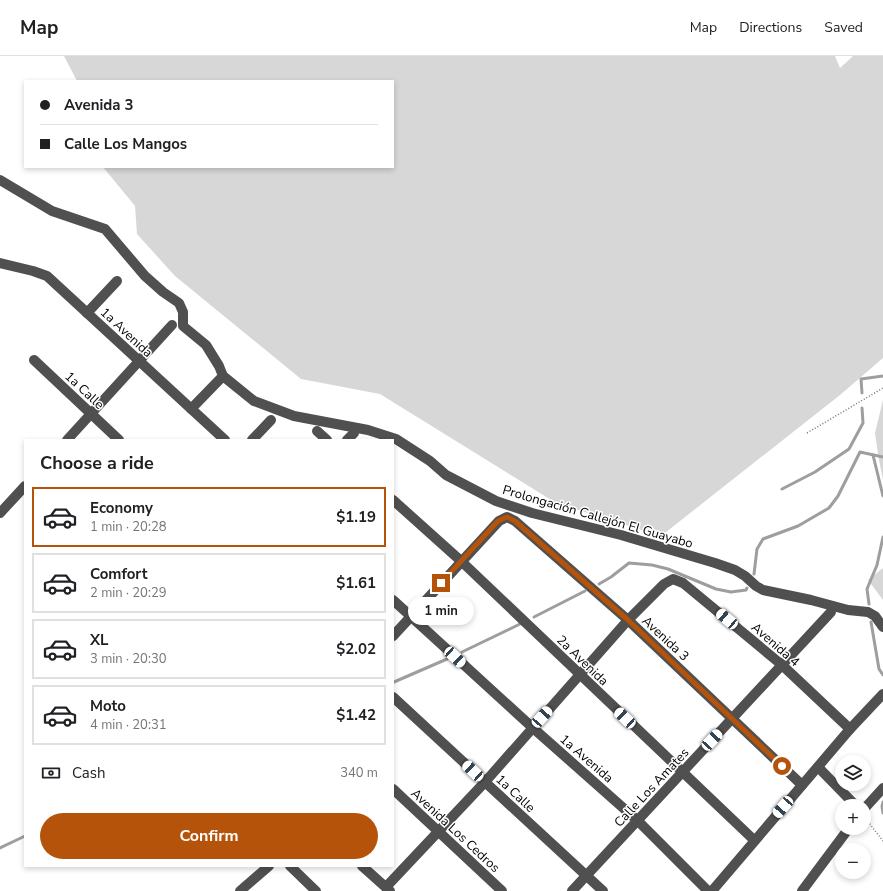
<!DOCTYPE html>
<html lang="en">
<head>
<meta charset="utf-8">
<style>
	:root { --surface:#fff; --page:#f2f2f2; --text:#202124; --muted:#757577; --line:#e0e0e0; --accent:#b45309 }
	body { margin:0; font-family:"Nunito Sans",sans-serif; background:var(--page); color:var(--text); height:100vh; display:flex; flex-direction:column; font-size:15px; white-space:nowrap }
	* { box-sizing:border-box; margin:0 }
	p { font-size:13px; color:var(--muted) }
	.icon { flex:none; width:22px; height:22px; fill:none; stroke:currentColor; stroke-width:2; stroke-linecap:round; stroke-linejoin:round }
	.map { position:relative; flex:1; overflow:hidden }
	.sheet { position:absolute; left:24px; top:383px; width:370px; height:428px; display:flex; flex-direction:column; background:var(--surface); border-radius:0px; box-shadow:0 2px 6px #0003 }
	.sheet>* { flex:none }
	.banner { position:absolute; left:24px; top:24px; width:370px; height:88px; border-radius:0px; box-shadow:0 2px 6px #0003; display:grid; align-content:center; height:88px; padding:0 16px; background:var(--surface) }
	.controls { position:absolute; left:835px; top:699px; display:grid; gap:8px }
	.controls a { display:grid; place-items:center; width:36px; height:36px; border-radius:50%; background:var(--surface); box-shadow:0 2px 6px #0003; font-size:20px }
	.end { position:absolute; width:18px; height:18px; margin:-9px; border:5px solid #b45309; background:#fff; box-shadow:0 0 0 2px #fff }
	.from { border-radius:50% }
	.bubble { position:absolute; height:28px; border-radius:14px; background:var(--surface); box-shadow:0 2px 6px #0003; font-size:13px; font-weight:700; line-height:28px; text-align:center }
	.car { position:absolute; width:12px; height:24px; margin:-12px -6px; border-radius:5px; box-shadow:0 0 3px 1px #0007; background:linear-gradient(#fff 24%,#345 0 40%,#fff 0 76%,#345 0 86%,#fff 0) }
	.banner b { display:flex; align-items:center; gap:14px; height:38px; font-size:15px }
	.banner b+b { border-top:1px solid var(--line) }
	.banner i { width:10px; height:10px; background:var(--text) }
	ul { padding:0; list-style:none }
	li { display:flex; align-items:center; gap:12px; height:60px; margin:0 8px 6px; padding:0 8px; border:2px solid var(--line); border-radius:0px }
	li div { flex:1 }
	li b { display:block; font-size:15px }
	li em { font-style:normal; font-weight:700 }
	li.active { border-color:var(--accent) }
	li>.icon { width:36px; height:36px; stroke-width:1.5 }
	h2 { padding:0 16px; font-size:18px; line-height:48px }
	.pay { display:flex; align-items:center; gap:10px; height:44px; padding:0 16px; font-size:15px }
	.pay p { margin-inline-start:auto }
	.action { display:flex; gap:8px; margin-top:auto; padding:8px 16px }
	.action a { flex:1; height:46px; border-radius:24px; background:var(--accent); color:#fff; font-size:16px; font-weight:700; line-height:46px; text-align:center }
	header { display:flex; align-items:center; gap:24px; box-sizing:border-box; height:56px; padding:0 20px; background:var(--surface); border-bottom:1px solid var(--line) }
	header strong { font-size:19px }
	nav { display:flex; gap:22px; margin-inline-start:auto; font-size:14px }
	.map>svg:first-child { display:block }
</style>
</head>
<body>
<header>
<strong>Map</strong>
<nav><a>Map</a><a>Directions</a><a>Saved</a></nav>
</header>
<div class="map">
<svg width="883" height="835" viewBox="0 0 883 835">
	<rect width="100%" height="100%" fill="#fff"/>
	<g fill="#d7d7d7">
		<path d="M64,0H835L840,12L853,0H883V302L840,339L661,480L556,447L380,338L301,323L175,220L137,178L135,150L103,111H393V25H77Z"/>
		<path d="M883,344V424L879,404L875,377Z"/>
		<path d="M883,510V544L868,524L883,512Z"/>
	</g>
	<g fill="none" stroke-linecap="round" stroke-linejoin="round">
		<g stroke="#9e9e9e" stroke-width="3">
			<path d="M862,337L861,323L883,320"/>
			<path d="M873,399L883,440"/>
			<path d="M782,433L815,416L849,393L863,367L862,352"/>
			<path d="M754,518L757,493L763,483L798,470L829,452L838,440L860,396L883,401"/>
			<path d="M599,528L611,521L629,507L652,509L668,513L716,533L731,536L746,534L747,532"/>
			<path d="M869,548L867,533L877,509L883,481"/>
			<path d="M534,561L585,535"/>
			<path d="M871,566L879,613L883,619"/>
			<path d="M462,596L520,568"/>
			<path d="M394,626L447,603"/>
			<path d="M883,746L882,750L883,757"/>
			<path d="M0,792L25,780"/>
		</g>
		<g stroke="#727272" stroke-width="1.5" stroke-dasharray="1 2" stroke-linecap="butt">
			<path d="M807,377L883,332"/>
			<path d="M866,763L883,785"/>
		</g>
		<g stroke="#505050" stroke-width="10">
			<path d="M0,124L52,155L105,173L145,220L163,236L179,247L183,256V270L206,289L219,310L223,320L254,345L294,360L368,374L396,383L430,405L446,419L496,445L532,457L621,479L715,507L735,514L745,520L756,530L763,534L811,544L848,554L868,556L875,560L883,571"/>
			<path d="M0,207L33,215L47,220L225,384"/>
			<path d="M87,257L117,225"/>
			<path d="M34,304L119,384"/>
			<path d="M191,353L223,320"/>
			<path d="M317,375L327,384"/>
			<path d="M67,384L172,269"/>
			<path d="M252,384L271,364"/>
			<path d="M347,384L354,377"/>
			<path d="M393,444L461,505L754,784"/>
			<path d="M0,457L25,430"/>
			<path d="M393,544L533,672L638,765L708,835"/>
			<path d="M393,580L499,465L507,461L515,465L628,564L802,729"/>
			<path d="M393,641L603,835"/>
			<path d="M818,711L856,750"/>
			<path d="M393,733L502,835"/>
			<path d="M864,753L883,732"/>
			<path d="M290,810L316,835"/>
			<path d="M362,810L390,835"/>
			<path d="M386,831L485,726L628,564L664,528L673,523L683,527L782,609L850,673"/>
			<path d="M240,835L269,810"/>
			<path d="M572,835L831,556"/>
			<path d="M712,835L850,673L883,638"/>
			<path d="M802,835L849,772"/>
		</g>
	</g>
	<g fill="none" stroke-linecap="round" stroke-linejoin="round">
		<path stroke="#b45309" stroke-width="5" d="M441,527L498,465L507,461L515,465L628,564L782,710"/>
	</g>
	<g text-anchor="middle" stroke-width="3" stroke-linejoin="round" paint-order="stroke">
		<g font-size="13" fill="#000" stroke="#fff">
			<text transform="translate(127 276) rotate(43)" y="5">1a Avenida</text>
			<text transform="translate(85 334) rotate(43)" y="5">1a Calle</text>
			<text transform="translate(598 460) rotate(16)" y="5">Prolongación Callejón El Guayabo</text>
			<text transform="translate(666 582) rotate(43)" y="5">Avenida 3</text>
			<text transform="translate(776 588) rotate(41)" y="5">Avenida 4</text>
			<text transform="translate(583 604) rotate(44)" y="5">2a Avenida</text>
			<text transform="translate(587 702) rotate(41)" y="5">1a Avenida</text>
			<text transform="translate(651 731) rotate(-47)" y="5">Calle Los Amates</text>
			<text transform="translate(516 737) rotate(43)" y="5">1a Calle</text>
			<text transform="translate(456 774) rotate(43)" y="5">Avenida Los Cedros</text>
		</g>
	</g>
</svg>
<div class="controls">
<a><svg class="icon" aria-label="layers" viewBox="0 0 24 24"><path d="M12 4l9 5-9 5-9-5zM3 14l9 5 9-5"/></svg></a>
<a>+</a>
<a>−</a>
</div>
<i class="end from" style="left:782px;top:710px"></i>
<i class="end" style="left:441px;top:527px"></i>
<div class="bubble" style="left:408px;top:541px;width:66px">1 min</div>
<i class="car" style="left:727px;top:563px;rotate:310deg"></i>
<i class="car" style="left:455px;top:601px;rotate:133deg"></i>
<i class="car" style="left:542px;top:661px;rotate:42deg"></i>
<i class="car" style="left:625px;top:662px;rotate:313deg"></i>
<i class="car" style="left:712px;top:684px;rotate:43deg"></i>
<i class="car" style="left:473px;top:715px;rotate:313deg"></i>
<i class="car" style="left:783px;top:751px;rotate:221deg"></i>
<div class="banner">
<b><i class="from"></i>Avenida 3</b>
<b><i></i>Calle Los Mangos</b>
</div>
<section class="sheet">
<h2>Choose a ride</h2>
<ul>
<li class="active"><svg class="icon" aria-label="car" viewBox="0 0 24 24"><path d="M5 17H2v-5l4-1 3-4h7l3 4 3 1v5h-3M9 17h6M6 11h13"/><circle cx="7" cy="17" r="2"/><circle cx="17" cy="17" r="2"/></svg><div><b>Economy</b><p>1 min · 20:28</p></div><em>$1.19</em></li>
<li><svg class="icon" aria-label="car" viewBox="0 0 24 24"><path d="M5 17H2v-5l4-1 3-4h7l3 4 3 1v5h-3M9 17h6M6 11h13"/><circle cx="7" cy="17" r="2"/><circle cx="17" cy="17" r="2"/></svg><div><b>Comfort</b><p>2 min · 20:29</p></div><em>$1.61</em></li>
<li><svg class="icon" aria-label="car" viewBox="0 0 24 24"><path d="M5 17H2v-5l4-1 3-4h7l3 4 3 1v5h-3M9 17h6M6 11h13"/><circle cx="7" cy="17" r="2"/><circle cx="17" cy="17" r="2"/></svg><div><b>XL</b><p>3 min · 20:30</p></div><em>$2.02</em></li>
<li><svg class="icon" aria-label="car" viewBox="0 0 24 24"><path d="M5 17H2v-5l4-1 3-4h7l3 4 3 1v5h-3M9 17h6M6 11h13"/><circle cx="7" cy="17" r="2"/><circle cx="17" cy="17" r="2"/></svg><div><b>Moto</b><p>4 min · 20:31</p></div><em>$1.42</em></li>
</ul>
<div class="pay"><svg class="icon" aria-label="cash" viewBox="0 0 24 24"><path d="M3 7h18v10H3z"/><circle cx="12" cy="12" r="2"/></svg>Cash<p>340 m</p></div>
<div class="action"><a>Confirm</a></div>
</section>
</div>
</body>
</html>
